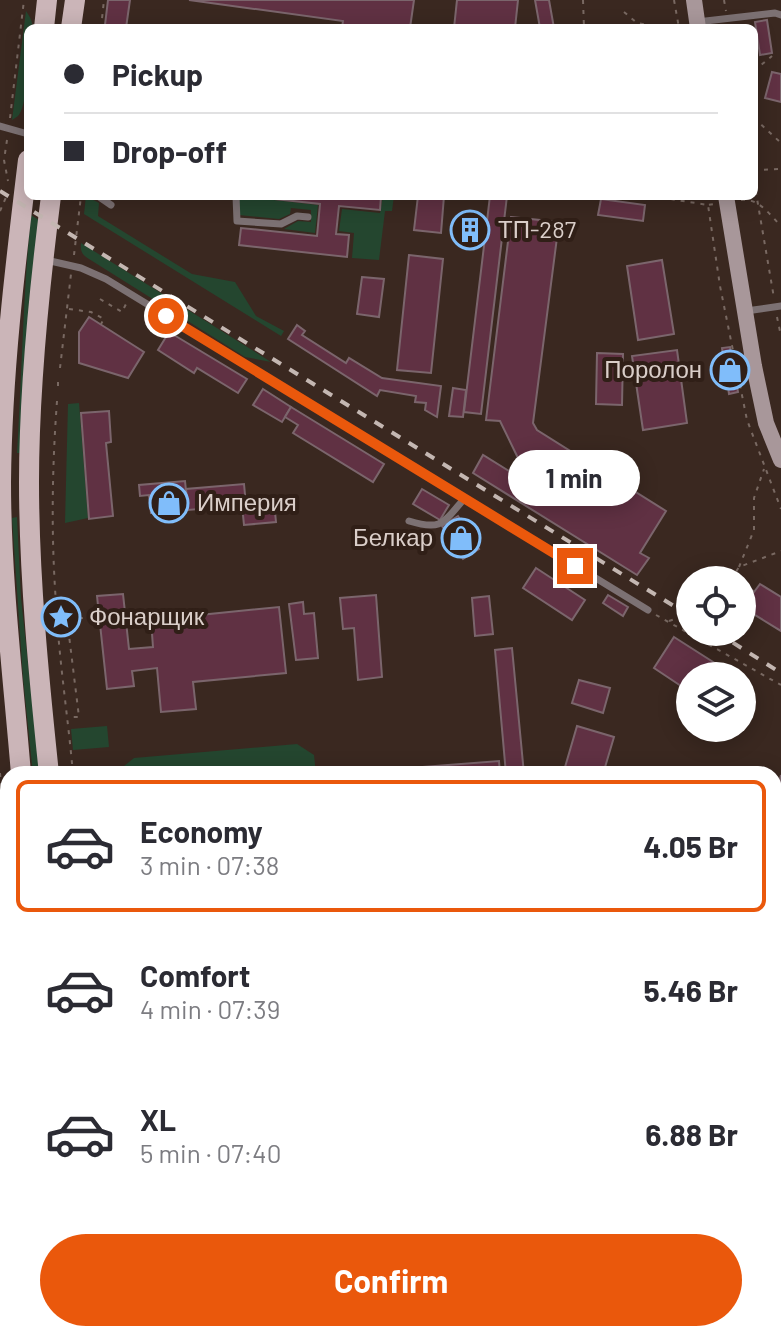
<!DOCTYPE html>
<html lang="en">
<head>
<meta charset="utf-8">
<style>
	:root { --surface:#fff; --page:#f2f2f3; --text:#2b2b33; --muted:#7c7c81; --line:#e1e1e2; --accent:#ea580c }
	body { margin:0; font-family:Barlow,sans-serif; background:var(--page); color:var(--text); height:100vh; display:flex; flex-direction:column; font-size:30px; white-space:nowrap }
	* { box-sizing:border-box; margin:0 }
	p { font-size:26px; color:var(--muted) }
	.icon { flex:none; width:44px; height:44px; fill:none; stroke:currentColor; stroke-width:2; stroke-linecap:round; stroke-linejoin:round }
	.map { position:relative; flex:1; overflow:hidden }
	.details { position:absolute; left:0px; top:766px; width:782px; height:576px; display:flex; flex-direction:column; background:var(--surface); border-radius:24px 24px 0 0; box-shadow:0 4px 20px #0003 }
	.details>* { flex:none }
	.banner { position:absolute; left:24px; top:24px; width:734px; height:176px; border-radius:12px; box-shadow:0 4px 20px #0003; display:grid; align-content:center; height:176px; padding:0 40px; background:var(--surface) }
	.buttons { position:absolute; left:676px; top:566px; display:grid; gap:16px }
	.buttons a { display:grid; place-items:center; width:80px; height:80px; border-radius:50%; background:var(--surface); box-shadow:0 4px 20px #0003; font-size:40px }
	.end { position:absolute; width:36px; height:36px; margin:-18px; border:10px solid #ea580c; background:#fff; box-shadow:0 0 0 4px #fff }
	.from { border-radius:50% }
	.bubble { position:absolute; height:56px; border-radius:28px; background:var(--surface); box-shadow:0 4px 20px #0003; font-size:26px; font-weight:700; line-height:56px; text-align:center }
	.banner b { display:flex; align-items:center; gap:28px; height:76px; font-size:30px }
	.banner b+b { border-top:2px solid var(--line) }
	.banner i { width:20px; height:20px; background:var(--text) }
	ul { padding:14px 0 0; list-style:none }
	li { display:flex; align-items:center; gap:24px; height:132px; margin:0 16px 12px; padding:0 24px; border:4px solid transparent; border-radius:12px }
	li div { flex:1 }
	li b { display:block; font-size:30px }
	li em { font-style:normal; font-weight:700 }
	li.active { border-color:var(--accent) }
	li>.icon { width:72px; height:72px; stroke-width:1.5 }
	.button { display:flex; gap:16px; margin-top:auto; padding:16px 40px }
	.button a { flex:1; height:92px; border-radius:48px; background:var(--accent); color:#fff; font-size:32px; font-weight:700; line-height:92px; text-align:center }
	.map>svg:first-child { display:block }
</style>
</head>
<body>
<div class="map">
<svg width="781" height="1342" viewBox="0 0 781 1342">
	<rect width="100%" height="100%" fill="#3a2820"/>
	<g fill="#24462f">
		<path d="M26,11C30,17 33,21 32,28H28C28,48 29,93 21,111C18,117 18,116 12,120Z"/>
		<path d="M86,196L99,203L98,216L192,274L235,282L256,316L284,331L281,336L84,214Z"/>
		<path d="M238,196L318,205L315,233L284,229L298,221L311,222V210L291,208L290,214L279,219L239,215Z"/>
		<path d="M383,196H394L392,211H385L379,260L352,258L354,233L339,231L342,209L380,213Z"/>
		<path d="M31,215L39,220L21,453H17C22,374 23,294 31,215Z"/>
		<path d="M81,243L271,362L245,357L89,259C82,255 80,251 81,243Z"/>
		<path d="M79,403L88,518L65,523L68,404Z"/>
		<path d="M17,517L21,598L40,774H33L23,678L12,518Z"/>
		<path d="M107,726L109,747L73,750L71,729Z"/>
		<path d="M297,744L314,755L316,774H119V770L134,758Z"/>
		<path d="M8,1152V1246L0,1247V1153Z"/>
	</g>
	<g fill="#603143" stroke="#7b656c" stroke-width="2">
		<path d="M108,0H130L126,28L105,25Z"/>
		<path d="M189,0H414L410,28H342L343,21Z"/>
		<path d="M457,0H518L515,28H454Z"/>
		<path d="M535,0H549L554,28H540Z"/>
		<path d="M767,20L772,53L760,55L755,22Z"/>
		<path d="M772,72L781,74V102L765,98Z"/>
		<path d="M247,196H381L380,210L339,206L336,234L349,235L347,257L239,245L241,228L317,236L320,204Z"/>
		<path d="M418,196H444L441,233L414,230Z"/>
		<path d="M490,196H507L481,414L464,412Z"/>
		<path d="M601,199L645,205L643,221L598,215Z"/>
		<path d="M511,217L559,222L533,423L537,430L666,511L640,553L649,558L637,575L473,473L483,455L509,471L518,458L500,421L486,420Z"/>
		<path d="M464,222L477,224L475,237L462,236Z"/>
		<path d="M409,255L443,259L431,373L397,370Z"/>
		<path d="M662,260L674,334L638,340L627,266Z"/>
		<path d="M362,277L384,279L379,317L357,314Z"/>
		<path d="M89,317L144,352L128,378L79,363V332Z"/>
		<path d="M297,325L305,331L302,335L346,363L349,358L382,378L441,386L437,417L425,410L426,403L415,402L416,396L380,390L377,396L288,339Z"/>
		<path d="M169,332L247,379L238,393L197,368L194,373L158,350Z"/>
		<path d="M730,347L738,392L729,394L722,348Z"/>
		<path d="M677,350L687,423L643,430L632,356Z"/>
		<path d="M597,353L623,354L622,405L596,404Z"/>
		<path d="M453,388L466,390L463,417L449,416Z"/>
		<path d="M263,389L291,407L282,422L253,405Z"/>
		<path d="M291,407L384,464L373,482L293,433L298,425L285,417Z"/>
		<path d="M109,411L111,442L106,443L113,516L89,519L81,413Z"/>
		<path d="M185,481L188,510L151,513L149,495L140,496L139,485Z"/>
		<path d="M244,484L246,505L188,510L186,489Z"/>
		<path d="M422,489L449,505L440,520L413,504Z"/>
		<path d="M274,502L276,522L244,525L242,505Z"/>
		<path d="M458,516L479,549L463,559L442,526Z"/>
		<path d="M536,568L585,600L572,620L523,588Z"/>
		<path d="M760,584L781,597V631L742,607V601L750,588L754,592Z"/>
		<path d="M123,594L129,649L153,647L151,620L279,607L286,673L193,682L196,709L161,712L157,668L132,671L134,686L107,689L97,596Z"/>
		<path d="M376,595L382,677L358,680L354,628L343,629L340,598Z"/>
		<path d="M608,595L628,607L623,616L603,603Z"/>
		<path d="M489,596L493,634L475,636L472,598Z"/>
		<path d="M303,602L304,614L314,613L318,658L296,660L289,604Z"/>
		<path d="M674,637L735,676H690V692L654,668Z"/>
		<path d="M512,648L524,774H506L495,650Z"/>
		<path d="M579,680L610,688L603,713L572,703Z"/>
		<path d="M577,726L614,737L603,774H563Z"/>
		<path d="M499,761L500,774H359V772Z"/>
		<path d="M781,775V815L774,813V804Z"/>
		<path d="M774,888L781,890V1115L774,1113Z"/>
		<path d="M0,1066L8,1143V1149L0,1150Z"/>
		<path d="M774,1224L781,1226V1342H706L675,1334H774Z"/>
		<path d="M0,1250H8V1334H2Z"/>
		<path d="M187,1334H243L244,1342H187Z"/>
		<path d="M429,1334H518L516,1342H438L428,1339Z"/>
		<path d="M390,1335L418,1336V1342H390Z"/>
	</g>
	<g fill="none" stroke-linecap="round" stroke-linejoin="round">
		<g stroke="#796962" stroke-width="2" stroke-dasharray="4 6" stroke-linecap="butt">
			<path d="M583,0L584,28"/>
			<path d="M674,0L679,28"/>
			<path d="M724,0L726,11"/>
			<path d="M624,12L637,23L663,28"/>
			<path d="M101,28L104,0"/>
			<path d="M754,71L772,56"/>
			<path d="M10,118L24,0"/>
			<path d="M754,118L781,143"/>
			<path d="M7,140L4,160L8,181"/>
			<path d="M754,170L781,169"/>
			<path d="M754,181L774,298"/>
			<path d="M651,196L708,205L720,286L747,420L781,509"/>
			<path d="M707,196L708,205L714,204"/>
			<path d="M741,200C759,198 769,214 781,226"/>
			<path d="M0,211L7,195"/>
			<path d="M74,255L81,196"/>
			<path d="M100,299L122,312L126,304"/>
			<path d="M69,309L91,312L104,319L101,324"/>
			<path d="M777,317L781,336"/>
			<path d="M60,368L71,274"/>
			<path d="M58,386V381"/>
			<path d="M57,401C52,469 51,535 56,603C59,660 68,717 73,774"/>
			<path d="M739,567L754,530V498L764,469"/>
			<path d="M731,580L739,567L781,551"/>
			<path d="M656,615L781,685"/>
			<path d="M67,619L79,717H68"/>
			<path d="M59,621L99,616"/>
			<path d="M669,621L690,614"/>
			<path d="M0,773L8,854"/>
			<path d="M8,884V907"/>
			<path d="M0,1163H8"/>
			<path d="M0,1173L8,1180"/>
			<path d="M0,1239L8,1230"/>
			<path d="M55,1334V1342"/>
			<path d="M128,1334L129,1342"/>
		</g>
		<g stroke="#7c7173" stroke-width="7">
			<path d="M697,22L775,13L781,15"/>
			<path d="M0,126L28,134"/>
			<path d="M98,196L111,205"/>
			<path d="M236,196L237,221L281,224L297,216L308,217"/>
			<path d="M46,260L81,268L106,279L648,610"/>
			<path d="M746,311L781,306"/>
			<path d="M409,521C442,531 443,523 464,499"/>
			<path d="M0,1048L8,1047"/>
		</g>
		<g stroke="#a8979a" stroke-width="16">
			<path d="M694,0L698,28"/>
			<path d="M726,196L754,366L766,423L781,460"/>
		</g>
		<g stroke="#cbb5b8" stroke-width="20">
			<path d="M44,28L47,0"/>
			<path d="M71,28L75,0"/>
			<path d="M21,774C13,677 1,579 1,482C2,374 15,267 28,160"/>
			<path d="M49,774C39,679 29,577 29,482C29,387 39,290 51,196"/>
			<path d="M79,1334L80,1342"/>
			<path d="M107,1334L108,1342"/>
		</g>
		<g stroke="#c4b7b2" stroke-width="4" stroke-dasharray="10 10" stroke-linecap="butt">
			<path d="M0,191L690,616"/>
			<path d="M716,632L781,673"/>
		</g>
	</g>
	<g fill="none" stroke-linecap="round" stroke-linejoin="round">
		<path stroke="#ea580c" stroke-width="10" d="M166,316L575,566"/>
	</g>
	<defs>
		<g id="building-ring" transform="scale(2)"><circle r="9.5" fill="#301f17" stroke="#80bdfa" stroke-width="1.5"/><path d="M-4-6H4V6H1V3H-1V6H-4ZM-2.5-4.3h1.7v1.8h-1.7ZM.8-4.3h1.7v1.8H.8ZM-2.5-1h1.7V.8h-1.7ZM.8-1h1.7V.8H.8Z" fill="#80bdfa"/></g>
		<g id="shop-ring" transform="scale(2)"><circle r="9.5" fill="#301f17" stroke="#80bdfa" stroke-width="1.5"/><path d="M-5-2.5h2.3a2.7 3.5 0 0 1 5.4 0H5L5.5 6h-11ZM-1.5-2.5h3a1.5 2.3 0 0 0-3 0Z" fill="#80bdfa"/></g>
		<g id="sight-ring" transform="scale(2)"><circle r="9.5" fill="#301f17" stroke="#80bdfa" stroke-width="1.5"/><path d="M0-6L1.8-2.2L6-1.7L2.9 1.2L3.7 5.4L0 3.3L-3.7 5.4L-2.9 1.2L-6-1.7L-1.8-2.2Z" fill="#80bdfa"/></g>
	</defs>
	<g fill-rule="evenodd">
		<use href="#building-ring" x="470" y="230"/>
		<use href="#shop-ring" x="730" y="370"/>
		<use href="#shop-ring" x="169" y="503"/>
		<use href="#shop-ring" x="461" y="538"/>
		<use href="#sight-ring" x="61" y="617"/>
	</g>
	<g text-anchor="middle" stroke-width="8" stroke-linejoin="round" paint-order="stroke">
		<g font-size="24" fill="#dacec9" stroke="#301f17" text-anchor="start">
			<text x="498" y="238">ТП-287</text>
			<text x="702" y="378" text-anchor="end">Поролон</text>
			<text x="197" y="511">Империя</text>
			<text x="433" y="546" text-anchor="end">Белкар</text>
			<text x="89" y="625">Фонарщик</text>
		</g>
	</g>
</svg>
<div class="buttons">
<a><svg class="icon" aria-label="locate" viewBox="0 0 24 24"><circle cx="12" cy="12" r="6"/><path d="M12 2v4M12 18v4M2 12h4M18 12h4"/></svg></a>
<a><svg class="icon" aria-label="layers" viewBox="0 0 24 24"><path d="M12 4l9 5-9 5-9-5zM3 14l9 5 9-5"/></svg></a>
</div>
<i class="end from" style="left:166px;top:316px"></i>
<i class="end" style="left:575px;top:566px"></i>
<div class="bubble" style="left:508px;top:450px;width:132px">1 min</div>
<div class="banner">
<b><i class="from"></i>Pickup</b>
<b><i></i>Drop-off</b>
</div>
<section class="details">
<ul>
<li class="active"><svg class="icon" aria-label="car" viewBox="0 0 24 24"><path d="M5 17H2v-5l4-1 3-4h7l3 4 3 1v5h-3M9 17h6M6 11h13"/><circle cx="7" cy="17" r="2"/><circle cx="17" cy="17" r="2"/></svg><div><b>Economy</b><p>3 min · 07:38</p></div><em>4.05 Br</em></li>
<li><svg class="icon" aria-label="car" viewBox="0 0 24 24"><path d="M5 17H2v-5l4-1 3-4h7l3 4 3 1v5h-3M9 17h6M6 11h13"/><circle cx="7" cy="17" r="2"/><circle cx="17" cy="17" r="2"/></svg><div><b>Comfort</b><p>4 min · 07:39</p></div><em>5.46 Br</em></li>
<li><svg class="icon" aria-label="car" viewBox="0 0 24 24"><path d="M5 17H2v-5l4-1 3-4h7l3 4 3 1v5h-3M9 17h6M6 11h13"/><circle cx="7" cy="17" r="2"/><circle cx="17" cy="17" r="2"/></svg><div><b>XL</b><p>5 min · 07:40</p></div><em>6.88 Br</em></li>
</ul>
<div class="button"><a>Confirm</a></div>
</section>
</div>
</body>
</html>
